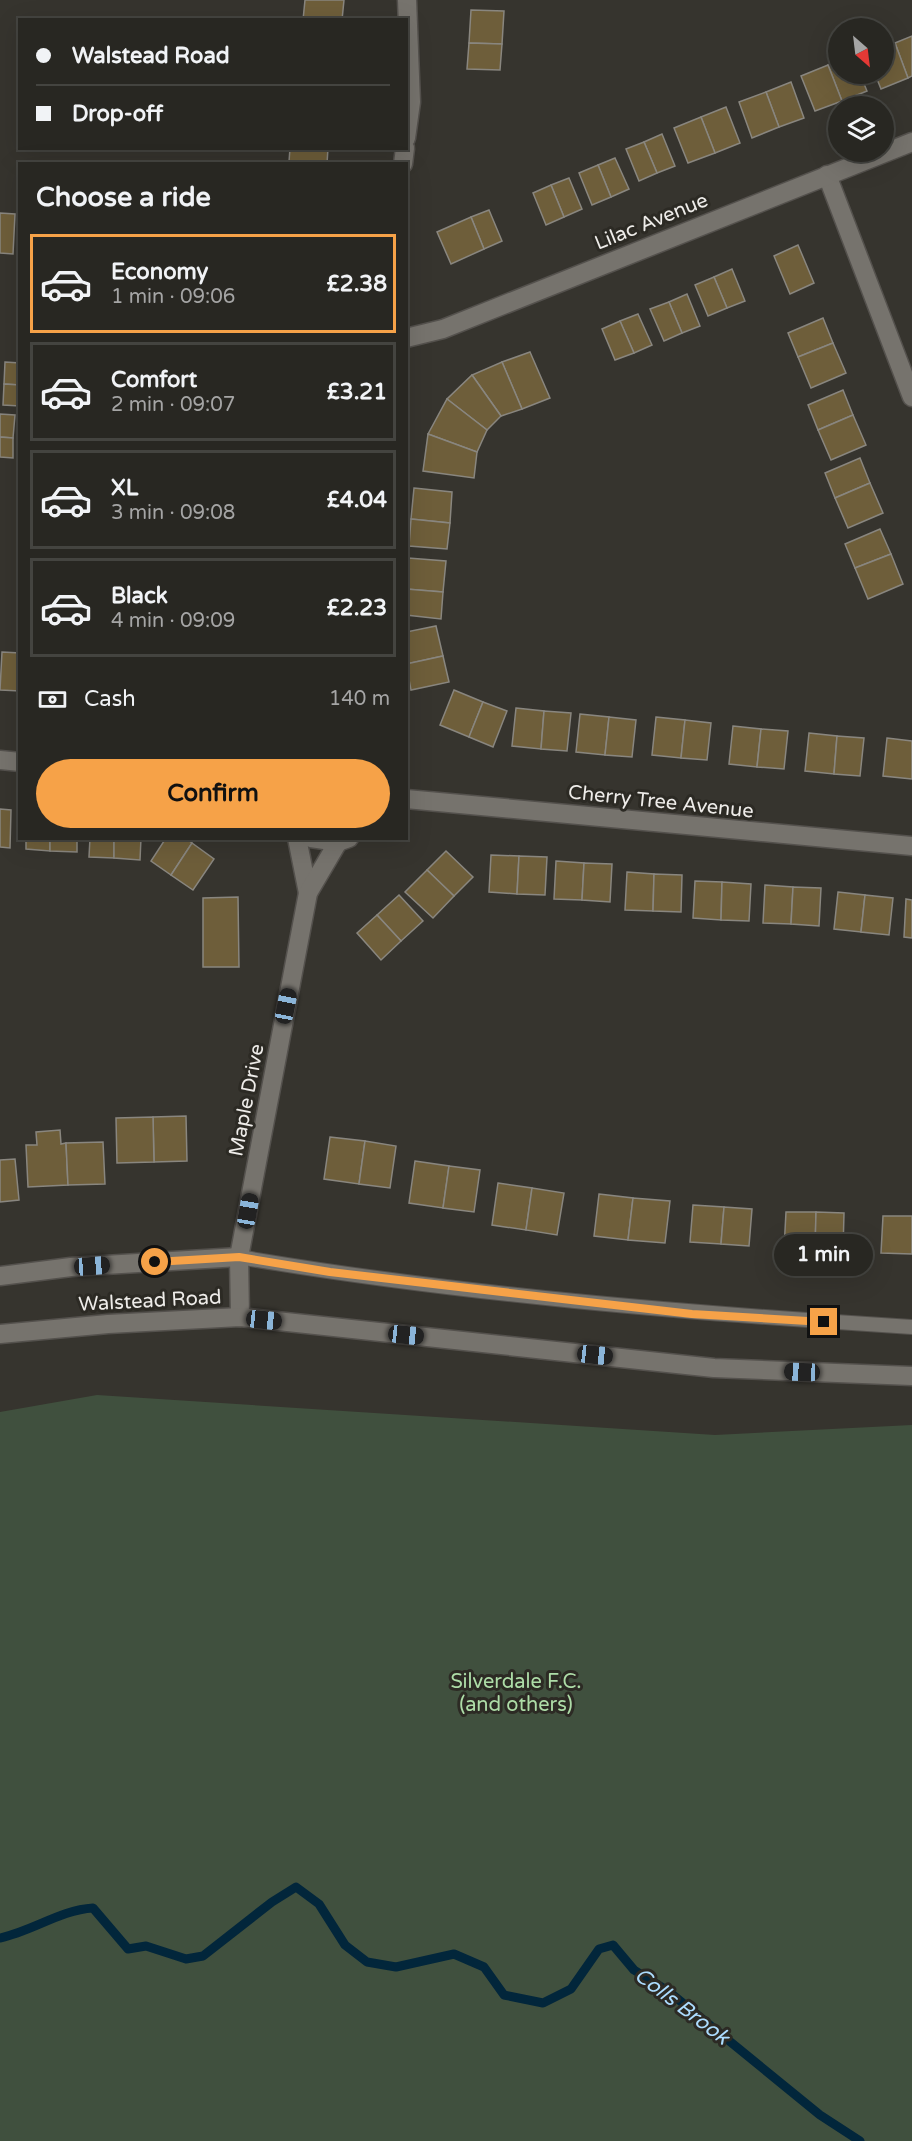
<!DOCTYPE html>
<html lang="en">
<head>
<meta charset="utf-8">
<style>
	:root { --surface:#282722; --page:#34332f; --text:#f1f3f6; --muted:#a5a5a5; --line:#444440; --accent:#f6a248 }
	body { margin:0; font-family:"Varela Round",sans-serif; background:var(--page); color:var(--text); height:100vh; display:flex; flex-direction:column; font-size:22px; white-space:nowrap }
	* { box-sizing:border-box; margin:0 }
	p { font-size:20px; color:var(--muted) }
	.icon { flex:none; width:33px; height:33px; fill:none; stroke:currentColor; stroke-width:2; stroke-linecap:round; stroke-linejoin:round }
	.map { position:relative; flex:1; overflow:hidden }
	.panel { position:absolute; left:18px; top:162px; width:390px; height:678px; display:flex; flex-direction:column; background:var(--surface); border-radius:0px; box-shadow:0 6px 24px #0002,0 0 0 2px var(--line) }
	.panel>* { flex:none }
	.banner { position:absolute; left:18px; top:18px; width:390px; height:132px; border-radius:0px; box-shadow:0 6px 24px #0002,0 0 0 2px var(--line); display:grid; align-content:center; height:132px; padding:0 18px; background:var(--surface) }
	.needle { width:39px; rotate:152deg }
	.fabs { position:absolute; left:828px; top:18px; display:grid; gap:12px }
	.fabs a { display:grid; place-items:center; width:66px; height:66px; border-radius:50%; background:var(--surface); box-shadow:0 6px 24px #0002,0 0 0 2px var(--line); font-size:30px }
	.end { position:absolute; width:27px; height:27px; margin:-14px; border:8px solid #f6a248; background:#111; box-shadow:0 0 0 3px #111 }
	.from { border-radius:50% }
	.bubble { position:absolute; height:42px; border-radius:21px; background:var(--surface); box-shadow:0 6px 24px #0002,0 0 0 2px var(--line); font-size:20px; font-weight:800; line-height:42px; text-align:center }
	.car { position:absolute; width:18px; height:36px; margin:-18px -9px; border-radius:8px; box-shadow:0 0 4px 2px #0007; background:linear-gradient(#222 24%,#8ab4d8 0 40%,#222 0 76%,#8ab4d8 0 86%,#222 0) }
	.banner b { display:flex; align-items:center; gap:21px; height:57px; font-size:22px }
	.banner b+b { border-top:2px solid var(--line) }
	.banner i { width:15px; height:15px; background:var(--text) }
	ul { padding:0; list-style:none }
	li { display:flex; align-items:center; gap:18px; height:99px; margin:0 12px 9px; padding:0 6px; border:3px solid var(--line); border-radius:0px }
	li div { flex:1 }
	li b { display:block; font-size:22px }
	li em { font-style:normal; font-weight:800 }
	li.selected { border-color:var(--accent) }
	li>.icon { width:54px; height:54px; stroke-width:1.5 }
	h2 { padding:0 18px; font-size:27px; line-height:72px }
	.pay { display:flex; align-items:center; gap:15px; height:66px; padding:0 18px; font-size:22px }
	.pay p { margin-inline-start:auto }
	.action { display:flex; gap:12px; margin-top:auto; padding:12px 18px }
	.action a { flex:1; height:69px; border-radius:36px; background:var(--accent); color:#111; font-size:24px; font-weight:800; line-height:69px; text-align:center }
	.map>svg:first-child { display:block }
</style>
</head>
<body>
<div class="map">
<svg width="912" height="2141" viewBox="0 0 912 2141">
	<rect width="100%" height="100%" fill="#36342e"/>
	<path fill="#40503e" d="M97,1395L715,1435L912,1425V2141H0V1412Z"/>
	<g fill="none" stroke-linecap="round" stroke-linejoin="round">
		<path stroke="#02263b" stroke-width="9" d="M0,1938C33,1931 60,1910 93,1908L128,1949L146,1946L186,1959L203,1956L272,1902L296,1887L319,1904L345,1945L367,1962L396,1967L454,1954L484,1967L504,1995L543,2003L571,1989L599,1949L613,1945L634,1970L668,1991L820,2115L860,2141"/>
	</g>
	<g fill="#6e5e3a" stroke="#89867f" stroke-width="1.5">
		<path d="M305,0H344L342,20H303Z"/>
		<path d="M471,10L504,11L502,44L469,43Z"/>
		<path d="M912,36V76L908,78L895,43Z"/>
		<path d="M469,43L502,44L500,70L467,69Z"/>
		<path d="M895,43L908,78L881,89L875,74H884V47Z"/>
		<path d="M838,61V74H860L867,91L842,101L828,65Z"/>
		<path d="M828,65L842,101L815,111L801,76Z"/>
		<path d="M791,82L804,118L779,127L766,92Z"/>
		<path d="M766,92L779,127L752,138L739,102Z"/>
		<path d="M726,107L740,143L715,153L701,117Z"/>
		<path d="M701,117L715,153L688,163L674,128Z"/>
		<path d="M662,134L675,166L657,173L644,142Z"/>
		<path d="M644,142L657,173L639,181L626,149Z"/>
		<path d="M290,148H328L327,164L289,162Z"/>
		<path d="M615,158L629,189L611,197L598,165Z"/>
		<path d="M598,165L611,197L592,205L579,173Z"/>
		<path d="M569,178L582,209L564,217L551,185Z"/>
		<path d="M551,185L564,217L546,225L533,193Z"/>
		<path d="M489,210L502,241L484,249L471,217Z"/>
		<path d="M0,213L15,214L13,254L0,253Z"/>
		<path d="M471,217L484,249L451,264L437,232Z"/>
		<path d="M798,245L814,283L790,294L774,256Z"/>
		<path d="M732,269L745,301L727,308L714,277Z"/>
		<path d="M714,277L727,308L708,316L695,285Z"/>
		<path d="M687,294L700,326L682,333L669,302Z"/>
		<path d="M669,302L682,333L664,341L650,309Z"/>
		<path d="M638,314L652,345L634,353L620,321Z"/>
		<path d="M823,318L833,343L798,357L788,333Z"/>
		<path d="M620,321L634,353L615,360L602,329Z"/>
		<path d="M833,343L846,373L811,388L798,357Z"/>
		<path d="M530,352L550,398L522,409L502,362Z"/>
		<path d="M5,362L20,363V385L4,384Z"/>
		<path d="M502,362L522,409L501,416L472,375Z"/>
		<path d="M472,375L501,416L487,430L447,399Z"/>
		<path d="M4,384L20,385V406L3,405Z"/>
		<path d="M843,390L853,415L818,430L808,405Z"/>
		<path d="M447,399L487,430L477,452L428,434Z"/>
		<path d="M0,414L15,415L13,438L0,437Z"/>
		<path d="M853,415L866,445L831,460L818,430Z"/>
		<path d="M428,434L477,452L474,478L423,471Z"/>
		<path d="M0,437L13,438V458L0,457Z"/>
		<path d="M860,458L870,483L835,498L825,473Z"/>
		<path d="M870,483L883,513L848,528L835,498Z"/>
		<path d="M414,488L452,492L450,523L411,519Z"/>
		<path d="M411,519L450,523L447,549L409,546Z"/>
		<path d="M880,529L891,554L855,568L845,544Z"/>
		<path d="M891,554L903,584L868,599L855,568Z"/>
		<path d="M408,558L446,561L443,592L406,589Z"/>
		<path d="M406,589L443,592L441,619L406,615Z"/>
		<path d="M436,626L443,656L406,664V632Z"/>
		<path d="M2,652L20,653V691L0,690Z"/>
		<path d="M443,656L449,682L411,690L406,664Z"/>
		<path d="M454,690L483,702L469,737L440,725Z"/>
		<path d="M483,702L507,711L493,747L469,737Z"/>
		<path d="M516,708L544,711L541,749L512,746Z"/>
		<path d="M544,711L571,713L567,751L541,749Z"/>
		<path d="M580,714L609,717L605,755L576,752Z"/>
		<path d="M609,717L636,720L632,757L605,755Z"/>
		<path d="M656,717L685,720L681,758L652,755Z"/>
		<path d="M685,720L711,723L707,760L681,758Z"/>
		<path d="M733,726L761,729L757,767L729,764Z"/>
		<path d="M761,729L788,731L784,769L757,767Z"/>
		<path d="M809,733L837,736L834,774L805,771Z"/>
		<path d="M837,736L864,738L860,776L834,774Z"/>
		<path d="M887,738L912,741V779L883,776Z"/>
		<path d="M0,809L11,810L10,848L0,847Z"/>
		<path d="M26,838H50V851L26,849Z"/>
		<path d="M50,838H77V852L50,851Z"/>
		<path d="M90,838H114V858L89,857Z"/>
		<path d="M114,838H141L140,860L114,858Z"/>
		<path d="M166,838H185L192,843L171,875L151,861Z"/>
		<path d="M192,843L214,859L193,890L171,875Z"/>
		<path d="M446,851L473,877L454,896L427,870Z"/>
		<path d="M491,855L519,856L517,894L489,892Z"/>
		<path d="M519,856L547,857L545,895L517,894Z"/>
		<path d="M556,861L584,863L582,900L554,899Z"/>
		<path d="M584,863L612,864L610,902L582,900Z"/>
		<path d="M427,870L454,896L433,918L405,892Z"/>
		<path d="M627,872L654,874L653,911L625,910Z"/>
		<path d="M654,874L682,875L681,912L653,911Z"/>
		<path d="M695,881L722,882L721,920L693,918Z"/>
		<path d="M722,882L751,884L749,921L721,920Z"/>
		<path d="M765,885L793,887L791,924L763,923Z"/>
		<path d="M793,887L821,888L819,926L791,924Z"/>
		<path d="M838,892L865,895L861,932L834,929Z"/>
		<path d="M399,895L423,921L401,941L377,915Z"/>
		<path d="M865,895L893,898L889,935L861,932Z"/>
		<path d="M238,897L239,967H203V898Z"/>
		<path d="M906,899L912,900V938L904,937Z"/>
		<path d="M377,915L401,941L381,960L357,933Z"/>
		<path d="M186,1116L187,1161L154,1162L153,1117Z"/>
		<path d="M153,1117L154,1162L117,1163L116,1118Z"/>
		<path d="M60,1130L61,1144L66,1143L68,1185L28,1187L26,1145H37L36,1132Z"/>
		<path d="M330,1137L365,1141L359,1184L324,1179Z"/>
		<path d="M365,1141L396,1146L390,1188L359,1184Z"/>
		<path d="M103,1142L105,1184L68,1185L66,1143Z"/>
		<path d="M15,1159L19,1200L0,1202V1160Z"/>
		<path d="M415,1161L449,1166L443,1208L409,1203Z"/>
		<path d="M449,1166L480,1170L474,1212L443,1208Z"/>
		<path d="M498,1183L532,1188L526,1230L492,1225Z"/>
		<path d="M532,1188L564,1193L557,1235L526,1230Z"/>
		<path d="M599,1194L633,1198L628,1240L594,1236Z"/>
		<path d="M633,1198L670,1201L665,1243L628,1240Z"/>
		<path d="M693,1205L724,1207L721,1244L690,1242Z"/>
		<path d="M724,1207L752,1209L749,1246L721,1244Z"/>
		<path d="M786,1212H816L815,1250L784,1249Z"/>
		<path d="M816,1212L844,1213L843,1251L815,1250Z"/>
		<path d="M883,1216H912V1254L881,1253Z"/>
	</g>
	<g fill="none" stroke-linecap="round" stroke-linejoin="round">
		<g stroke="#54514d" stroke-width="16">
			<path id="lane" d="M239,1257C462,1295 687,1313 912,1327"/>
		</g>
		<g stroke="#54514d" stroke-width="21">
			<g id="street">
				<path d="M406,138L411,102L407,0"/>
				<path d="M403,164L405,148"/>
				<path d="M827,175L912,397"/>
				<path d="M406,338L443,329L912,142"/>
				<path d="M297,838L308,893"/>
				<path d="M0,1276L71,1267L239,1257"/>
				<path d="M240,1317L239,1257L308,893L338,842"/>
			</g>
		</g>
		<g stroke="#54514d" stroke-width="21">
			<g id="secondary">
				<path d="M0,760L20,762"/>
				<path d="M406,799L912,846"/>
				<path d="M311,838L338,842L349,838"/>
				<path d="M0,1334L108,1324L240,1317L714,1368L912,1376"/>
			</g>
		</g>
		<use href="#lane" stroke="#76736d" stroke-width="14"/>
		<use href="#street" stroke="#76736d" stroke-width="18"/>
		<use href="#secondary" stroke="#76736d" stroke-width="18"/>
	</g>
	<g fill="none" stroke-linecap="round" stroke-linejoin="round">
		<path stroke="#f6a248" stroke-width="8" d="M155,1262L239,1257L330,1272L692,1314L824,1322"/>
	</g>
	<g text-anchor="middle" stroke-width="6" stroke-linejoin="round" paint-order="stroke">
		<g font-size="20" fill="#eeece9" stroke="#2c2a24">
			<text transform="translate(651 221) rotate(-22)" y="7">Lilac Avenue</text>
			<text transform="translate(661 801) rotate(6)" y="7">Cherry Tree Avenue</text>
			<text transform="translate(246 1100) rotate(-79)" y="7">Maple Drive</text>
			<text transform="translate(150 1300) rotate(-3)" y="7">Walstead Road</text>
		</g>
		<g font-size="20" fill="#addca7" stroke="#2c2a24">
			<text x="516" y="1688">Silverdale F.C.<tspan x="516" dy="23">(and others)</tspan></text>
		</g>
		<g font-size="21" font-style="italic" fill="#acdcfe" stroke="#2c2a24">
			<text transform="translate(682 2006) rotate(37)" y="7">Colls Brook</text>
		</g>
	</g>
</svg>
<div class="fabs">
<a><svg class="needle" viewBox="-14 -14 28 28"><path d="M0-13l5 13h-10z" fill="#e53935"/><path d="M0 13l5-13h-10z" fill="#a5a5a5"/></svg></a>
<a><svg class="icon" aria-label="layers" viewBox="0 0 24 24"><path d="M12 4l9 5-9 5-9-5zM3 14l9 5 9-5"/></svg></a>
</div>
<i class="end from" style="left:155px;top:1262px"></i>
<i class="end" style="left:824px;top:1322px"></i>
<div class="bubble" style="left:774px;top:1234px;width:99px">1 min</div>
<i class="car" style="left:286px;top:1006px;rotate:11deg"></i>
<i class="car" style="left:248px;top:1211px;rotate:10deg"></i>
<i class="car" style="left:92px;top:1266px;rotate:86deg"></i>
<i class="car" style="left:264px;top:1320px;rotate:96deg"></i>
<i class="car" style="left:406px;top:1335px;rotate:96deg"></i>
<i class="car" style="left:595px;top:1355px;rotate:96deg"></i>
<i class="car" style="left:802px;top:1372px;rotate:272deg"></i>
<div class="banner">
<b><i class="from"></i>Walstead Road</b>
<b><i></i>Drop-off</b>
</div>
<section class="panel">
<h2>Choose a ride</h2>
<ul>
<li class="selected"><svg class="icon" aria-label="car" viewBox="0 0 24 24"><path d="M5 17H2v-5l4-1 3-4h7l3 4 3 1v5h-3M9 17h6M6 11h13"/><circle cx="7" cy="17" r="2"/><circle cx="17" cy="17" r="2"/></svg><div><b>Economy</b><p>1 min · 09:06</p></div><em>£2.38</em></li>
<li><svg class="icon" aria-label="car" viewBox="0 0 24 24"><path d="M5 17H2v-5l4-1 3-4h7l3 4 3 1v5h-3M9 17h6M6 11h13"/><circle cx="7" cy="17" r="2"/><circle cx="17" cy="17" r="2"/></svg><div><b>Comfort</b><p>2 min · 09:07</p></div><em>£3.21</em></li>
<li><svg class="icon" aria-label="car" viewBox="0 0 24 24"><path d="M5 17H2v-5l4-1 3-4h7l3 4 3 1v5h-3M9 17h6M6 11h13"/><circle cx="7" cy="17" r="2"/><circle cx="17" cy="17" r="2"/></svg><div><b>XL</b><p>3 min · 09:08</p></div><em>£4.04</em></li>
<li><svg class="icon" aria-label="car" viewBox="0 0 24 24"><path d="M5 17H2v-5l4-1 3-4h7l3 4 3 1v5h-3M9 17h6M6 11h13"/><circle cx="7" cy="17" r="2"/><circle cx="17" cy="17" r="2"/></svg><div><b>Black</b><p>4 min · 09:09</p></div><em>£2.23</em></li>
</ul>
<div class="pay"><svg class="icon" aria-label="cash" viewBox="0 0 24 24"><path d="M3 7h18v10H3z"/><circle cx="12" cy="12" r="2"/></svg>Cash<p>140 m</p></div>
<div class="action"><a>Confirm</a></div>
</section>
</div>
</body>
</html>
